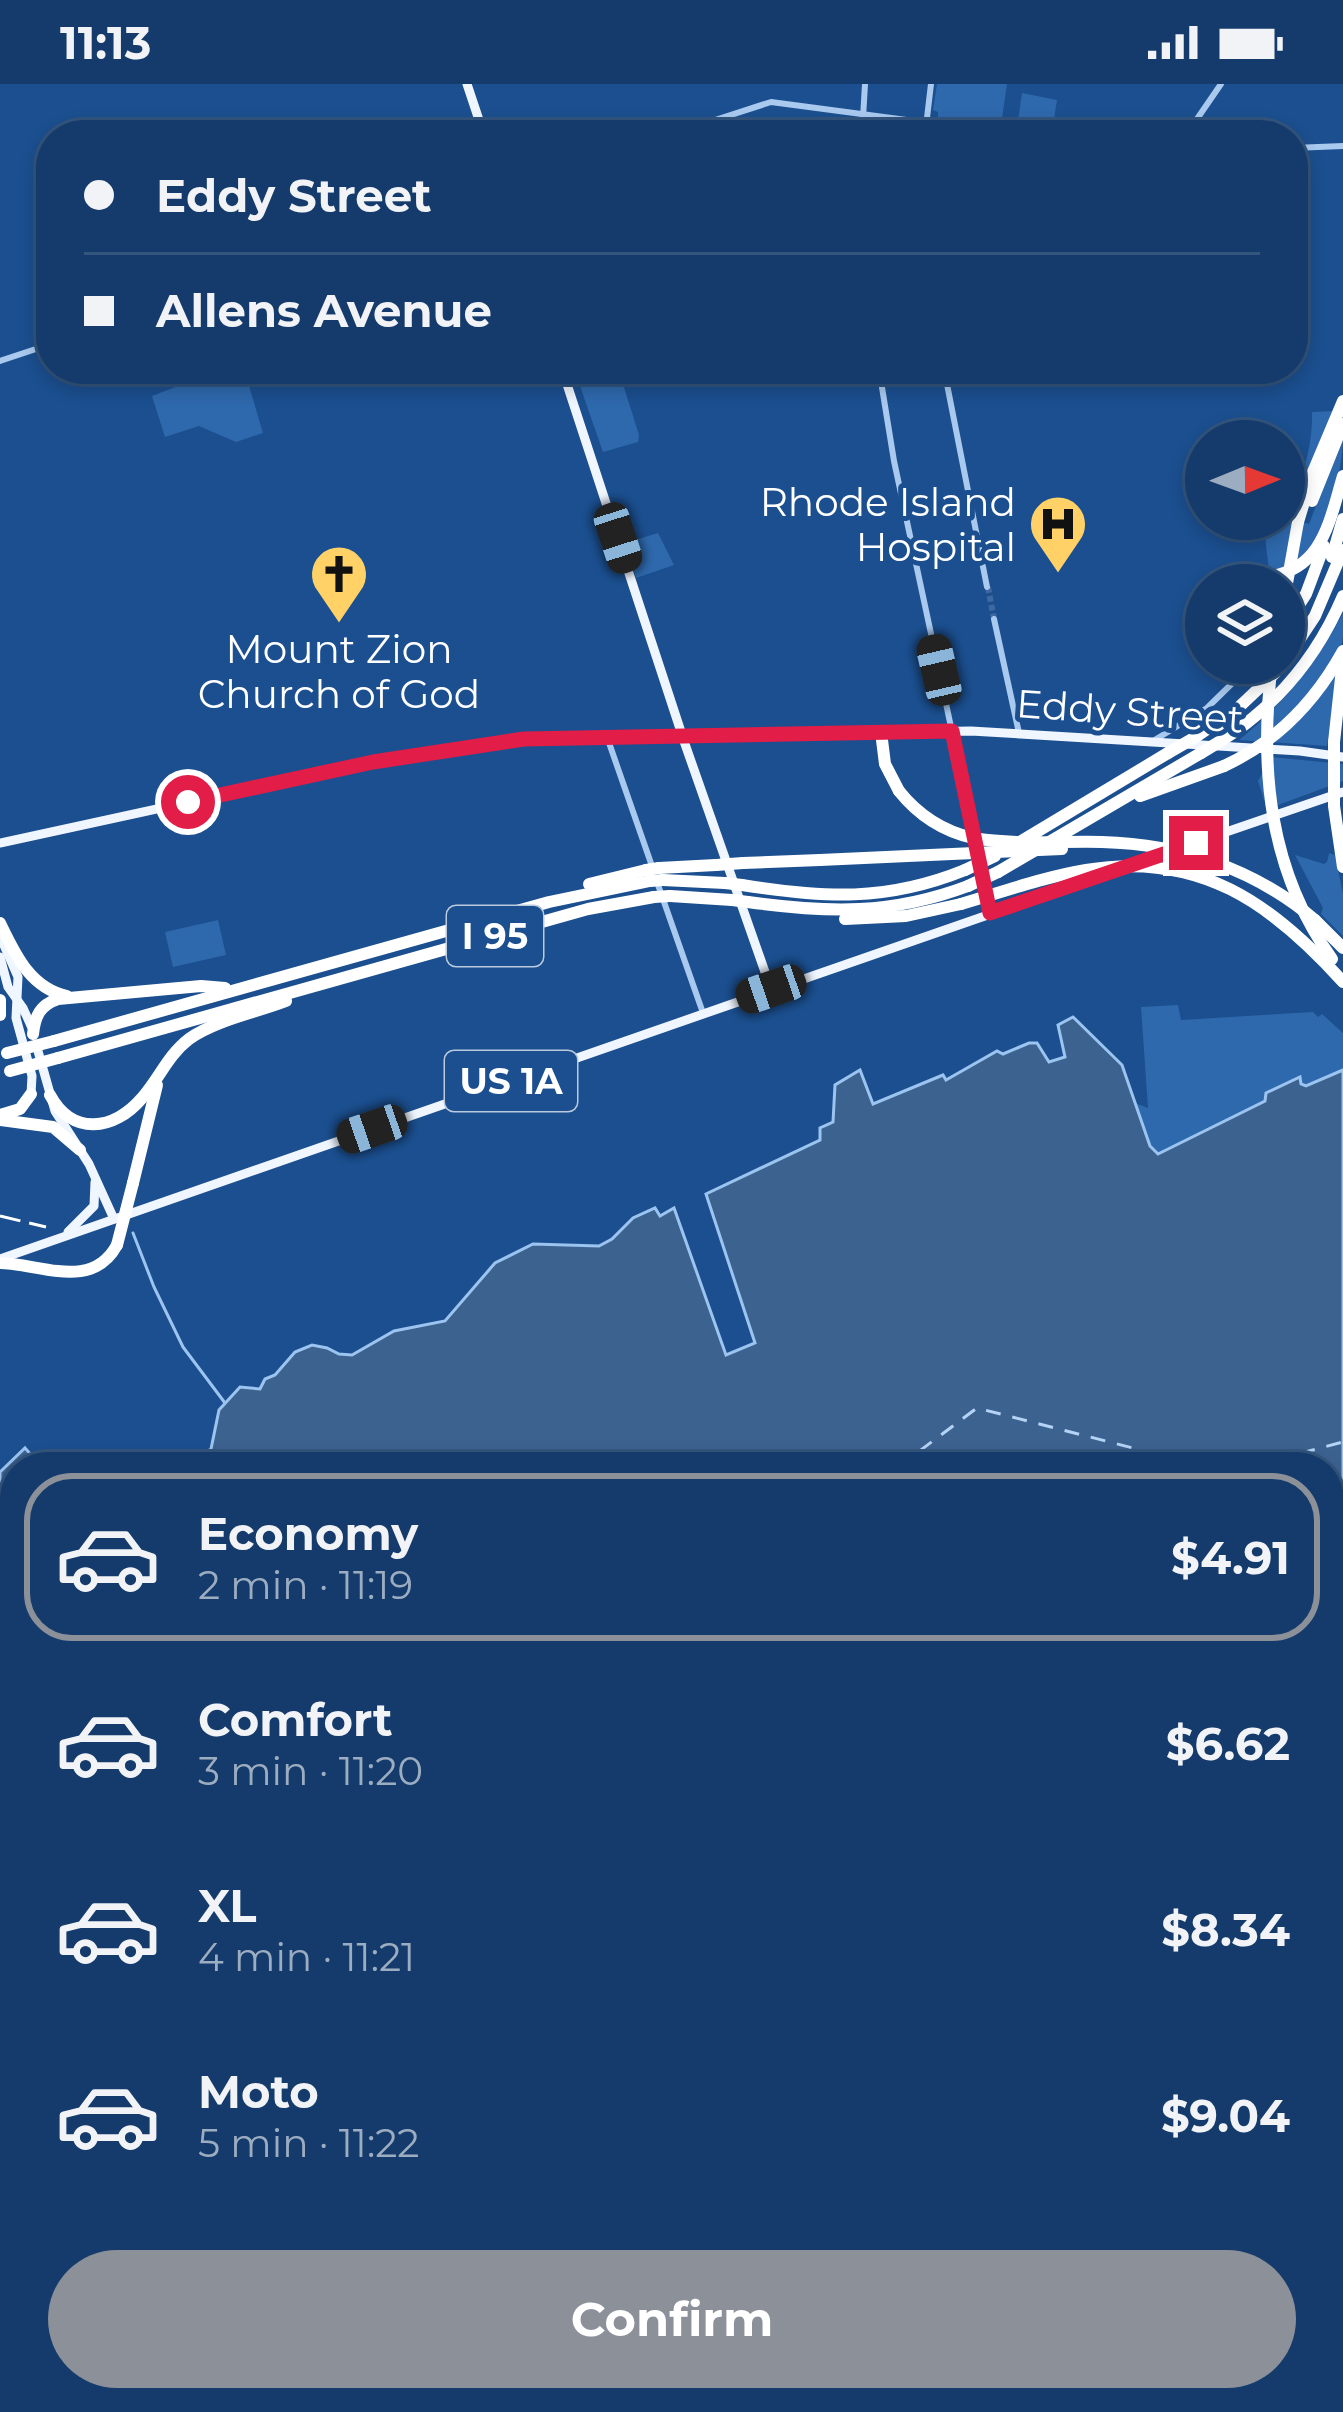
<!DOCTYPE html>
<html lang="en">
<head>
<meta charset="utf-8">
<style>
	:root { --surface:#143b6b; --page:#1d4271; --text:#f1f3f6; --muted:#9dadc1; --line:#33557e; --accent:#8c9099 }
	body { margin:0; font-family:Montserrat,sans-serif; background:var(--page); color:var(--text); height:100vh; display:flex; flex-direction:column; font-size:45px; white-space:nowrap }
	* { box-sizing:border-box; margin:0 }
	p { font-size:39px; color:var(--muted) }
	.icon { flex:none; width:66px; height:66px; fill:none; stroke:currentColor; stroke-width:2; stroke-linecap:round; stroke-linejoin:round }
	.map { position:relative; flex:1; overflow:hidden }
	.panel { position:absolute; left:0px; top:1368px; width:1344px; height:960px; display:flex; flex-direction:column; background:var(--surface); border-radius:48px 48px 0 0; box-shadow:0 6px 18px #0003,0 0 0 3px var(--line) }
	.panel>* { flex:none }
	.hud { position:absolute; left:36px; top:36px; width:1272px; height:264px; border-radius:48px; box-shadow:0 6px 18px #0003,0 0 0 3px var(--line); display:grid; align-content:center; height:264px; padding:0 48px; background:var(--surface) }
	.needle { width:78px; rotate:89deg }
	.tools { position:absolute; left:1185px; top:336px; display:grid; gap:24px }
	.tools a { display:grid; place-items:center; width:120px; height:120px; border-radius:50%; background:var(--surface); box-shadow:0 6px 18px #0003,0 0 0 3px var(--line); font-size:60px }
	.end { position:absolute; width:54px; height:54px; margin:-27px; border:15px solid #e11d48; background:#fff; box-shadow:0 0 0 6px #fff }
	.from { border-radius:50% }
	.car { position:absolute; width:36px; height:72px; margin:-36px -18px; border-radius:15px; box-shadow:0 0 9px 3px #0007; background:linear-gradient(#222 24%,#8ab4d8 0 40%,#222 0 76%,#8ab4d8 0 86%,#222 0) }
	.hud b { display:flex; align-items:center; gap:42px; height:114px; font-size:45px }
	.hud b+b { border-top:3px solid var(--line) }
	.hud i { width:30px; height:30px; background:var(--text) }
	ul { padding:21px 0 0; list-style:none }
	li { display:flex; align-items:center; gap:36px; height:168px; margin:0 24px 18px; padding:0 24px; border:6px solid transparent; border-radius:48px }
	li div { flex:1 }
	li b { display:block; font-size:45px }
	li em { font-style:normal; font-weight:700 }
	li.selected { border-color:var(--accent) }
	li>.icon { width:108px; height:108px; stroke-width:1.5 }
	.primary-button { display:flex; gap:24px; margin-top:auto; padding:24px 48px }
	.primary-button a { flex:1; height:138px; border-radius:72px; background:var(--accent); color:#fff; font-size:48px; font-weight:700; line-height:138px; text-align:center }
	.status { display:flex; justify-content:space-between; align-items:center; height:84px; padding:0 60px; background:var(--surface); direction:ltr }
	.status svg { height:33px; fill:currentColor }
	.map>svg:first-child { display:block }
</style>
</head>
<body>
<div class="status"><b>11:13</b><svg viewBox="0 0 49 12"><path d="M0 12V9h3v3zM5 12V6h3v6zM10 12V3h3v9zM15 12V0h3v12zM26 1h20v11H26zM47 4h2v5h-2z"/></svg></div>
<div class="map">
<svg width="1343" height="2328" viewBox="0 0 1343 2328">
	<rect width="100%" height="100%" fill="#1b4f8f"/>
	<g fill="#2e69ad">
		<path d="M937,0H1007L1001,41L938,33V28L933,26Z"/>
		<path d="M1022,9L1057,16L1052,48L1017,43Z"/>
		<path d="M199,285H244L263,349L236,358L199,342L165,353L152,312L201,293Z"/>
		<path d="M613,289L621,294L639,351L638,358L603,368L580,302Z"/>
		<path d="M1333,327L1295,436L1309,440L1343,351C1343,380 1331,443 1312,465C1303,476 1282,486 1269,487L1263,435H1284V422C1304,402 1313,356 1312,328Z"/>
		<path d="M658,449L674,481L636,494L625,459Z"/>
		<path d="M1343,529V552L1327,662L1239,656C1283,620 1316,580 1343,529Z"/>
		<path d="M1271,673L1343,680V697L1267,725L1258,697Z"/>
		<path d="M1329,769L1335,771L1343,810V852L1321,830L1323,824L1295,771L1324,780L1327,778Z"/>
		<path d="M218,836L226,871L173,883L165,848Z"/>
		<path d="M1178,921L1181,936L1313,928L1318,933L1322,930L1343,949V986L1306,1002L1300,1000L1299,993L1266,1009V1017L1158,1070L1150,1062L1135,1019L1148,1024L1141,923Z"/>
		<path d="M1329,1864L1343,1868V1945L1329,1946Z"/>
		<path d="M913,2313H1030L1065,2328H906Z"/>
	</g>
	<g fill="#3c6290" stroke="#9cc4f0" stroke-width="3">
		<path d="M1073,933L1122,981L1150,1062L1158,1070L1265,1017L1266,1009L1300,993L1301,1000L1306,1002L1343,986V1780H1329V1383H183L211,1365L219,1326L240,1303L260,1305L265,1295L275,1291L295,1268L312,1261L327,1264L339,1270L352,1271L394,1247L445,1237L495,1179L533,1160L599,1162L612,1155L633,1134L655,1124L660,1132L674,1124L726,1271L755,1259L706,1110L820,1056V1044L833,1038L835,1001L860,986L873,1020L943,991L946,996L997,967L1003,970L1029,959H1037L1049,978L1065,973L1058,941Z"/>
		<path d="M25,1364L42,1383H15V1662L0,1646V1388Z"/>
		<path d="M15,1749V2313H323L304,2328H0V1764Z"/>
		<path d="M803,2313H913L906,2328H796Z"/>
	</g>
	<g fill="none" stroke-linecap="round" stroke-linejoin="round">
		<path stroke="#9cc4f0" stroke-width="3" d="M133,1149L154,1203L183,1263L225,1319"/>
		<g stroke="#b5d3f5" stroke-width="3" stroke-dasharray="15 12" stroke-linecap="butt">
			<path d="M898,1383L977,1324L1207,1383"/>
			<path d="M1248,1383L1343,1358"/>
			<path d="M1329,1403L1343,1400"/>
			<path d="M0,2059L15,2047"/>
			<path d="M0,2127L15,2116"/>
		</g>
		<path stroke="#3d69a0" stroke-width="6" stroke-dasharray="6 3" stroke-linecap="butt" d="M988,503L994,535"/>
		<g stroke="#a9c9ee" stroke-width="6">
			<path d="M669,51L771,18L1020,51"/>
			<path d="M862,51L865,0"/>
			<path d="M925,51L931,0"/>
			<path d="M1186,51L1221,0"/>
			<path d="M1293,64L1343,62"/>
			<path d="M0,277L51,260"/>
			<path d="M879,285L894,377L975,755"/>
			<path d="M944,285L987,503"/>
			<path d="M994,535L1019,649"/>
			<path d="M607,653L653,785"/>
			<path d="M1153,657L1207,624L1253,579"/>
			<path d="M980,780L990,829"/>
			<path d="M657,798L703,929"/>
			<path d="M581,2313L601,2328"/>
		</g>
		<g stroke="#f0f6ff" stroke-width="9">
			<path d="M467,0L484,51"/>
			<path d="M562,285L685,660L771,905"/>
			<path d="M0,759L373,678L526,655L971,647L1300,667L1343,673"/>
			<path d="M1133,780L1343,708"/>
			<path d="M0,852L18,893L16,934L32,992L31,1010"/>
			<path d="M0,873L8,903L23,924L32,944"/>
			<path d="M36,960L55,1027L89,1080L114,1135"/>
			<path d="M68,1148L94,1122L95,1098"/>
			<path d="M0,1175L1111,788"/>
			<path d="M1329,2051L1343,2055"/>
			<path d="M550,2328L572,2313"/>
		</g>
		<g stroke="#fff" stroke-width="12">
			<path d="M1312,417L1343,340"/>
			<path d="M1298,438L1313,388L1343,317"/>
			<path d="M1332,473L1343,435"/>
			<path d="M1264,493C1322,488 1329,439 1343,392"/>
			<path d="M1284,544L1306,510L1324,462"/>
			<path d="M1284,579L1315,532L1343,466"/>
			<path d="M881,648L885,680L899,707"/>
			<path d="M1194,654L1238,624L1275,589"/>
			<path d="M1224,655C1278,620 1318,571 1343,512"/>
			<path d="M1334,658L1343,576"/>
			<path d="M1140,712L1224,682"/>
			<path d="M1018,759L1168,669"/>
			<path d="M743,779L820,776"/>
			<path d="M659,784L716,781"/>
			<path d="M998,788L1201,669"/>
			<path d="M663,796L725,799"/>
			<path d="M589,800L646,786"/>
			<path d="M742,801C824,814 886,818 965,786"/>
			<path d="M670,812L732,816"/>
			<path d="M748,818C828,829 891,831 968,802"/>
			<path d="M845,835L906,832L961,820"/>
			<path d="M1315,836L1343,864"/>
			<path d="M0,839C15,870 30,904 67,912"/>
			<path d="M0,916V931"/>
			<path d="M33,950C35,932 40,921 58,915L201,902L225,904"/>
			<path d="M54,957L549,818L650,797"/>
			<path d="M58,974L588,825L654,813"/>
			<path d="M50,1011C72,1052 114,1047 142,1014C159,995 168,971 189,955C216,936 255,929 286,917"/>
			<path d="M0,1031L20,1025L31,1010"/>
			<path d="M0,1036L53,1043L80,1066"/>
			<path d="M133,1099L157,1001"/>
			<path d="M0,1179C41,1180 92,1207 117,1161"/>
		</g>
		<path stroke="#fff" stroke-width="3" stroke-dasharray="21 9" stroke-linecap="butt" d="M0,1132L46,1143"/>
		<g stroke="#fff" stroke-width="12">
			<path d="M1286,505L1298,438"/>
			<path d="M1272,579C1259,685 1269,787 1332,875"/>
			<path d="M1334,658V722L1343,783"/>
			<path d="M1168,669L1194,654"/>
			<path d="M1201,669L1224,655"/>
			<path d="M1224,682C1276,658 1315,618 1343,567"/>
			<path d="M899,707C919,732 942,747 973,754C1015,761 1059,757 1102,758C1181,760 1255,785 1315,836"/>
			<path d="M820,776L1062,765"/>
			<path d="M716,781L743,779"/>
			<path d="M646,786L659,784"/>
			<path d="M965,786L995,772"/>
			<path d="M650,797L663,796"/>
			<path d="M725,799L742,801"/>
			<path d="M968,802L998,788"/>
			<path d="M654,813L670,812"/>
			<path d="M732,816L748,818"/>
			<path d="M961,820C1002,808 1044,793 1086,786C1199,767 1272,819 1343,898"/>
			<path d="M7,969L54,957"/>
			<path d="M10,987L58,974"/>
			<path d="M117,1161L133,1099"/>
		</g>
	</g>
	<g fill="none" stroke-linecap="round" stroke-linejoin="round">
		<path stroke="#e11d48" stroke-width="15" d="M188,718L373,678L524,655L952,647L990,829L1196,759"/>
	</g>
	<defs>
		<g id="hospital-pin" transform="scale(3)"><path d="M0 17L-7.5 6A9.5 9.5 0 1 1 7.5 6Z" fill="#ffd166" stroke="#1b4f8f"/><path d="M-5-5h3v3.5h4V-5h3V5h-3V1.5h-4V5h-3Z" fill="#111"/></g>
		<g id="church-pin" transform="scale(3)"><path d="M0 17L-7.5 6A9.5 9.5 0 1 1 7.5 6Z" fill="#ffd166" stroke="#1b4f8f"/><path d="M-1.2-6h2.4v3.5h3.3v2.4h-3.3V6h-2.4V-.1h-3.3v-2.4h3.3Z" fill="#111"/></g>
	</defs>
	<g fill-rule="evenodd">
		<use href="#hospital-pin" x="1058" y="440"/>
		<use href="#church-pin" x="339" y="490"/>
	</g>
	<g text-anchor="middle" stroke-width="10" stroke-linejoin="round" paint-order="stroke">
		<g fill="#1b4f8f" stroke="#bbcadd" stroke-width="3">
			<rect x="447" y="822" width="96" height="60" rx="9"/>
			<rect x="445" y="967" width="132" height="60" rx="9"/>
		</g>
		<g font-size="36" font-weight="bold" fill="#fff">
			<text x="495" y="865">I 95</text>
			<text x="511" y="1010">US 1A</text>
		</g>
		<g font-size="39" fill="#fff" stroke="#1b4f8f" text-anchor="end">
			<text x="1016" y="432">Rhode Island<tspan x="1016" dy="45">Hospital</tspan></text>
			<text x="339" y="579" text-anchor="middle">Mount Zion<tspan x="339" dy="45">Church of God</tspan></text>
		</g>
		<g font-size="39" fill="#fff" stroke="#1b4f8f">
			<text transform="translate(1130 627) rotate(4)" y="14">Eddy Street</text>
		</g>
	</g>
</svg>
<div class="tools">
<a><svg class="needle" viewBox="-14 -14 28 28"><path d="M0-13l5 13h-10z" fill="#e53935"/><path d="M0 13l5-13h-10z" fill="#9dadc1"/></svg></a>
<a><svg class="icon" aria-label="layers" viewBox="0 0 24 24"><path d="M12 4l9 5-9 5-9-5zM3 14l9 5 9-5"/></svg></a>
</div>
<i class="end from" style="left:188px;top:718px"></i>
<i class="end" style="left:1196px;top:759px"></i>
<i class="car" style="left:618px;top:454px;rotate:162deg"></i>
<i class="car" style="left:939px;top:586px;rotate:347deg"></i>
<i class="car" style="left:771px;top:905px;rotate:251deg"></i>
<i class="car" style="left:372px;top:1045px;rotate:251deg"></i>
<div class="hud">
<b><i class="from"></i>Eddy Street</b>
<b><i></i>Allens Avenue</b>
</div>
<section class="panel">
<ul>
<li class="selected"><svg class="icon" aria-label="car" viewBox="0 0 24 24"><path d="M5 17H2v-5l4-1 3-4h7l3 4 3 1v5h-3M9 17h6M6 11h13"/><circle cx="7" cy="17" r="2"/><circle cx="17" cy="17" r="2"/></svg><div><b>Economy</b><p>2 min · 11:19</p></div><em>$4.91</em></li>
<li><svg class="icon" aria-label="car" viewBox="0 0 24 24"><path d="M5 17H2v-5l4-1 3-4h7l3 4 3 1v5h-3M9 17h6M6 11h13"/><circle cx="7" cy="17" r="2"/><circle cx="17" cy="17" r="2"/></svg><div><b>Comfort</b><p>3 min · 11:20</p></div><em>$6.62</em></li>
<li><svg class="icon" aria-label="car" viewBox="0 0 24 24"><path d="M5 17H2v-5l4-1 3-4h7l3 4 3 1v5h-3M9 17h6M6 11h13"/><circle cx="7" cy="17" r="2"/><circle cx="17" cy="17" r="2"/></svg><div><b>XL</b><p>4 min · 11:21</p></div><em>$8.34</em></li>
<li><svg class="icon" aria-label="car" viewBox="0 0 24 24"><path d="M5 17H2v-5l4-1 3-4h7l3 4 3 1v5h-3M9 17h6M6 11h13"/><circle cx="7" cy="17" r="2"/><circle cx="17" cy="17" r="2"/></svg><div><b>Moto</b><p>5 min · 11:22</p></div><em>$9.04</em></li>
</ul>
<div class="primary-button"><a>Confirm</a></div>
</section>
</div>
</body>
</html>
